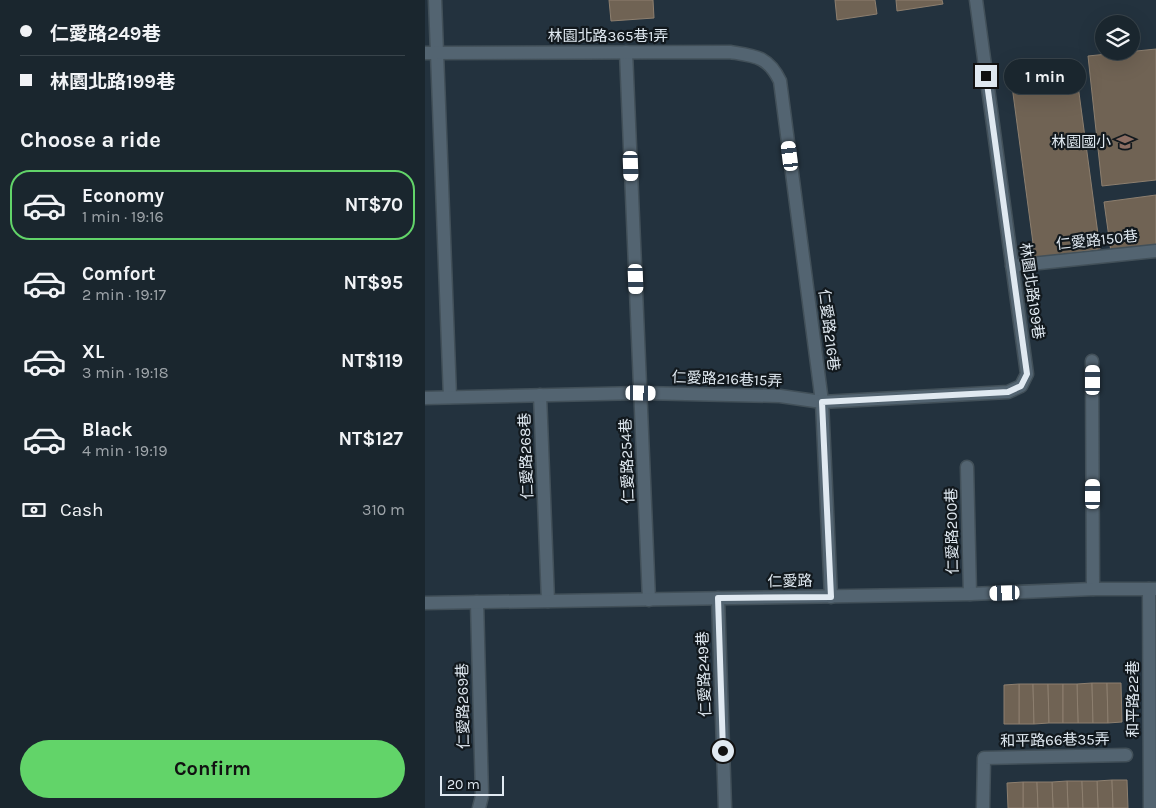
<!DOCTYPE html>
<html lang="en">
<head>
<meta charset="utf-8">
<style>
	:root { --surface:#1a262e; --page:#27323a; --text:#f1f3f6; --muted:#9fa5aa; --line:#38434a; --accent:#62d469 }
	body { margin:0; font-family:Karla,"Noto Sans TC",sans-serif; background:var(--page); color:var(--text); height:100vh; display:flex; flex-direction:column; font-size:19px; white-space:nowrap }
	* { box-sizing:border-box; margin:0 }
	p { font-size:16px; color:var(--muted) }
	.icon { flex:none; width:28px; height:28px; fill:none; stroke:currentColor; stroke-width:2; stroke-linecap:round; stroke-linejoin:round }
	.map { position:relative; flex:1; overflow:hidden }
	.drawer { display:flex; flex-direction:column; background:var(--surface); width:425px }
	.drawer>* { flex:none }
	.guide { display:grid; align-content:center; height:110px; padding:0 20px; background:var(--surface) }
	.fabs { position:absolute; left:670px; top:15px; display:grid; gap:10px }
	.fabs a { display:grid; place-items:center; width:45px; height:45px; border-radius:50%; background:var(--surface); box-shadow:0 5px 20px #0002,0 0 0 1px var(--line); font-size:25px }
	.scale { position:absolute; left:15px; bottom:12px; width:64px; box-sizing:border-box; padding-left:5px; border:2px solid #e0e9f1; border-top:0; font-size:14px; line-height:18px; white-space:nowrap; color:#e0e9f1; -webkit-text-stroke:4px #12191e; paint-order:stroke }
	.end { position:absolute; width:22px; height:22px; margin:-11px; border:6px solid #e0e9f1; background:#111; box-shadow:0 0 0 2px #111 }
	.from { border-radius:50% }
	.bubble { position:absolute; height:35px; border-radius:18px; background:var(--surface); box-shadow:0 5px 20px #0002,0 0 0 1px var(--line); font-size:16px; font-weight:700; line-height:35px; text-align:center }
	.car { position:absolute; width:15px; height:30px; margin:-15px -8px; border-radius:6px; box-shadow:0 0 4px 1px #0007; background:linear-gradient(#fff 24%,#345 0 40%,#fff 0 76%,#345 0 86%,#fff 0) }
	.guide b { display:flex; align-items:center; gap:18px; height:48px; font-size:19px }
	.guide b+b { border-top:1px solid var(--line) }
	.guide i { width:12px; height:12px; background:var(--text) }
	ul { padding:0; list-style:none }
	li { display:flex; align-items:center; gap:15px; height:70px; margin:0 10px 8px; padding:0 10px; border:2px solid transparent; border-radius:20px }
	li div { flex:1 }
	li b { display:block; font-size:19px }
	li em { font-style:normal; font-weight:700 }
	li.active { border-color:var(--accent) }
	li>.icon { width:45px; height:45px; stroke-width:1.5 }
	h2 { padding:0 20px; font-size:22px; line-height:60px }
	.pay { display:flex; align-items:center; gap:12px; height:55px; padding:0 20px; font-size:19px }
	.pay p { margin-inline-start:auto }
	.cta { display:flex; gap:10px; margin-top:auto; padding:10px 20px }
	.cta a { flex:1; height:58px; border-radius:30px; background:var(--accent); color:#111; font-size:20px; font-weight:700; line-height:58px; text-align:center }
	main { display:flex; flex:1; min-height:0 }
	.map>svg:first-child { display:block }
</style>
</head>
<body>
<main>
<section class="drawer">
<div class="guide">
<b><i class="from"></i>仁愛路249巷</b>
<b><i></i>林園北路199巷</b>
</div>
<h2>Choose a ride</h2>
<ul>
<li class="active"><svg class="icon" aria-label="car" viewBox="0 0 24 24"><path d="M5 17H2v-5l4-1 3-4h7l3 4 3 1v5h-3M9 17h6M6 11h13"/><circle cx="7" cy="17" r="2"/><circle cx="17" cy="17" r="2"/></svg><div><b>Economy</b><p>1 min · 19:16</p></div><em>NT$70</em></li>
<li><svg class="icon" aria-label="car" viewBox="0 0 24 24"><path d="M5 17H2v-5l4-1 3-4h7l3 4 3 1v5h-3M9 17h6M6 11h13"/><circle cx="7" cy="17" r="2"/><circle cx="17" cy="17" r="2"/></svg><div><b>Comfort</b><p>2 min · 19:17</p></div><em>NT$95</em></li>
<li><svg class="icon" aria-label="car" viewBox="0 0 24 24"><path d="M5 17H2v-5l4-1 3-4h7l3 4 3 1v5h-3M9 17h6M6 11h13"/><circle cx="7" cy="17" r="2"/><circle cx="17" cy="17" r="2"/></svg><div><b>XL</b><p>3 min · 19:18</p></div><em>NT$119</em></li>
<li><svg class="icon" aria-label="car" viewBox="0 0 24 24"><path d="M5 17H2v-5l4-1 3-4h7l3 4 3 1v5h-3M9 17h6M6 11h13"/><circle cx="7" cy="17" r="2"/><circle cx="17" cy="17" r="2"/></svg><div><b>Black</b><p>4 min · 19:19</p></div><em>NT$127</em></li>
</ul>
<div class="pay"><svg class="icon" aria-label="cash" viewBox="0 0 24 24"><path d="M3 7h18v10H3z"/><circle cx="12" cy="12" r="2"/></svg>Cash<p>310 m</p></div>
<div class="cta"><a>Confirm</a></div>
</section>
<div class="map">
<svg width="731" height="808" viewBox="0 0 731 808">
	<rect width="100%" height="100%" fill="#23323e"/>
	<g fill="#706354" stroke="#8d7f6f">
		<path d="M184,0H228L229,18L186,21Z"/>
		<path d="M410,0H450L452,14L412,20Z"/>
		<path d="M471,0H517L518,4L472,11Z"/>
		<path d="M731,49V180L677,186L663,56Z"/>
		<path d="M650,63L675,249L610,258L585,71Z"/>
		<path d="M731,195V246L686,252L679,202Z"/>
		<path d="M667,683L668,723H653L652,684Z"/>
		<path d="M667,683H682L683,723H668Z"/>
		<path d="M682,683H696L697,722L683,723Z"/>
		<path d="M594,684H608L609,724H594Z"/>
		<path d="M594,684V724H579V685Z"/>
		<path d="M608,684H623L624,723L609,724Z"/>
		<path d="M623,684H638V723H624Z"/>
		<path d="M638,684H652L653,723H638Z"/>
		<path d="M687,780L688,808H673L672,781Z"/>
		<path d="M687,780H702L703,808H688Z"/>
		<path d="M642,781H657L658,808H643Z"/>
		<path d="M642,781L643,808H628L627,782Z"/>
		<path d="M657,781H672L673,808H658Z"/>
		<path d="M598,782H612L613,808H598Z"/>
		<path d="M598,782V808H583L582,783Z"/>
		<path d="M612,782H627L628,808H613Z"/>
	</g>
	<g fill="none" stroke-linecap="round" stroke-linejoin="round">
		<g stroke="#425059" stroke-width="15">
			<g id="minor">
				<path d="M10,0L25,397"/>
				<path d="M201,52L224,600"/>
				<path d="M0,53L305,52C330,56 343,56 355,81L397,402L406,597"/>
				<path d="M587,266L731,251"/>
				<path d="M667,361L668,589"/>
				<path d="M115,395L123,601"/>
				<path d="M0,398L216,393L355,396L397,402L583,392L596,386L602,374L551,0"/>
				<path d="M542,467L545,594"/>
				<path d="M724,589L725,808"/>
				<path d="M293,598L300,808"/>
				<path d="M52,602L57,796L54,808"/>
				<path d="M0,603L545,594L668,589H731"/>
				<path d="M558,808L559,758L701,755"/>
			</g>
		</g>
		<use href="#minor" stroke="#536471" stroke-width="12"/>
	</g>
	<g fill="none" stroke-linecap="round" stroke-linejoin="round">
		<path stroke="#e0e9f1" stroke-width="6" d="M298,751L293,598L406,597L397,402L583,392L596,386L602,374L561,76"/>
	</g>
	<defs>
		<g id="school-bare" transform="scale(1.35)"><path d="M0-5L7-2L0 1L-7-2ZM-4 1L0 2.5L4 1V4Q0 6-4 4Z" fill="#8d6e63" stroke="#12191e" stroke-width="2.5" paint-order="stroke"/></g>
	</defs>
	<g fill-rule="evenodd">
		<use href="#school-bare" x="700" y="142"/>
	</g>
	<g text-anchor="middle" stroke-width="4.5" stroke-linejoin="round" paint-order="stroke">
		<g font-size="15" fill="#e0e9f1" stroke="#12191e">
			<text x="183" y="41">林園北路365巷1弄</text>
			<text transform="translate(672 240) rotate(-6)" y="5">仁愛路150巷</text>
			<text transform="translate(607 291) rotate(82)" y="5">林園北路199巷</text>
			<text transform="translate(404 330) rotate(83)" y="5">仁愛路216巷</text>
			<text transform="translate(302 379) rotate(2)" y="5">仁愛路216巷15弄</text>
			<text transform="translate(101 456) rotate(-92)" y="5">仁愛路268巷</text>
			<text transform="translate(202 461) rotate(-92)" y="5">仁愛路254巷</text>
			<text transform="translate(527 531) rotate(-91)" y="5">仁愛路200巷</text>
			<text transform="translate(365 581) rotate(-1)" y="5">仁愛路</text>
			<text transform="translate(279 674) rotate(-92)" y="5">仁愛路249巷</text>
			<text transform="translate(708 699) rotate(-90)" y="5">和平路22巷</text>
			<text transform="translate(38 706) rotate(-91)" y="5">仁愛路269巷</text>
			<text transform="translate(630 740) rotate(-1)" y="5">和平路66巷35弄</text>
		</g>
		<g font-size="15" fill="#e0e9f1" stroke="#12191e" text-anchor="end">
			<text x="686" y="147">林園國小</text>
		</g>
	</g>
</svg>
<div class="fabs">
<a><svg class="icon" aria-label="layers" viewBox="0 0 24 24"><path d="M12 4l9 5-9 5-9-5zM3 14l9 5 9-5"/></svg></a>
</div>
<div class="scale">20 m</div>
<i class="end from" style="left:298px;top:751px"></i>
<i class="end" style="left:561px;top:76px"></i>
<div class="bubble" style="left:579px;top:59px;width:82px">1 min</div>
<i class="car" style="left:365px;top:156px;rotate:353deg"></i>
<i class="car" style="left:206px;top:166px;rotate:178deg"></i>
<i class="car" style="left:211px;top:279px;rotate:178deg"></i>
<i class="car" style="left:668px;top:380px;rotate:0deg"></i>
<i class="car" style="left:216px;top:393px;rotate:91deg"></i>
<i class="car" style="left:668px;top:494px;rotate:0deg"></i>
<i class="car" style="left:580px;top:593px;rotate:268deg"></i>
</div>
</main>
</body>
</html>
